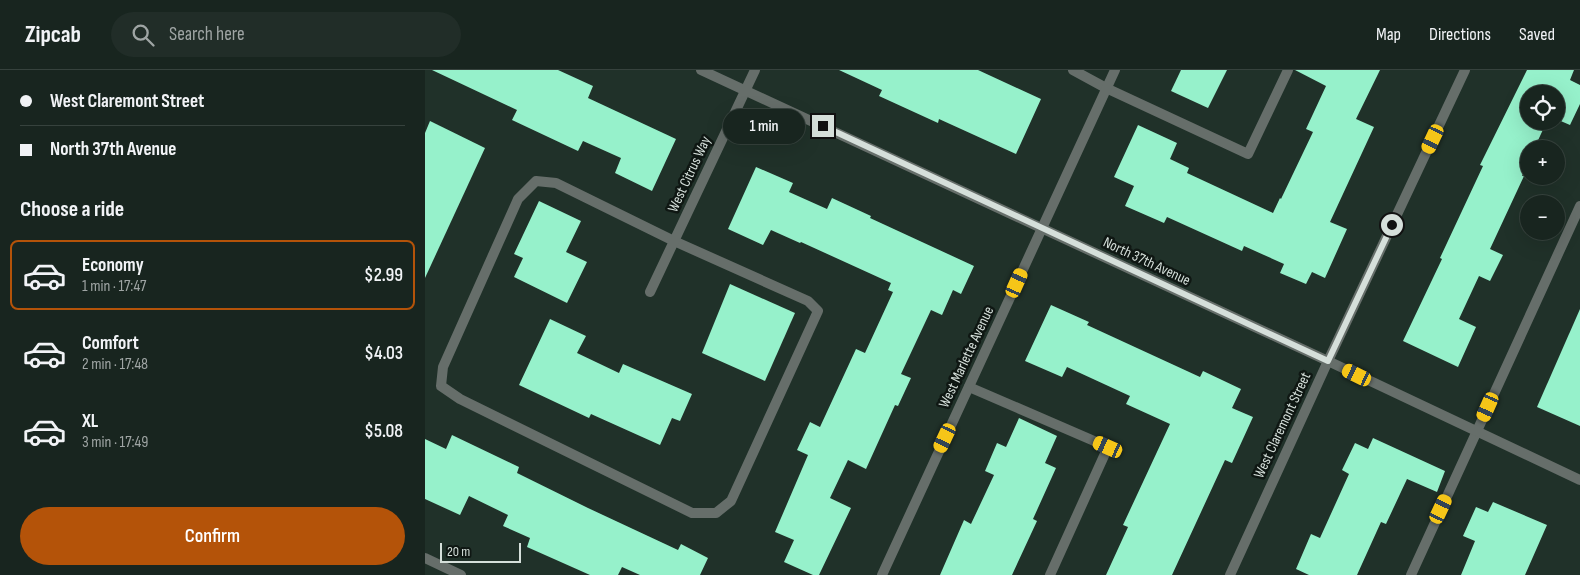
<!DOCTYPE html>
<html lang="en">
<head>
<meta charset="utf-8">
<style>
	:root { --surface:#18251f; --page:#212d28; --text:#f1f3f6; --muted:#9fa5a4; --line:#36423d; --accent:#b45309 }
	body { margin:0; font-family:"Sofia Sans Condensed",sans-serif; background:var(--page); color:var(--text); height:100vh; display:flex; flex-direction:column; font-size:19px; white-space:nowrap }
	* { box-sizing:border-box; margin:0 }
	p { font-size:16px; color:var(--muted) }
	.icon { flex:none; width:28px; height:28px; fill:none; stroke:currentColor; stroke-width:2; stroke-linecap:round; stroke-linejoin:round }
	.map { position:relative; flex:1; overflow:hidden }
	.panel { display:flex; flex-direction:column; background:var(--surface); width:425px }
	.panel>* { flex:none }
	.guide { display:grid; align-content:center; height:110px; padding:0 20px; background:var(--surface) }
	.fabs { position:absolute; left:1095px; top:15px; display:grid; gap:10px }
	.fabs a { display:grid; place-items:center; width:45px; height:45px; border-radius:50%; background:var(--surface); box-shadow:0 5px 20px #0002,0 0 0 1px var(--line); font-size:25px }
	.scale { position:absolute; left:15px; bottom:12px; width:81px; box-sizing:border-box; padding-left:5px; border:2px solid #d5dfda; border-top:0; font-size:14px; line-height:18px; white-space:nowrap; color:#d5dfda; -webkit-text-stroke:4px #0f1713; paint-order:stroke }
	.end { position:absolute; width:22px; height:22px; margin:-11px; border:6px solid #d5dfda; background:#111; box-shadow:0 0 0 2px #111 }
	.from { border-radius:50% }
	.bubble { position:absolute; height:35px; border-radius:18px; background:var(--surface); box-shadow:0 5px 20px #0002,0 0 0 1px var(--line); font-size:16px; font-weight:600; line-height:35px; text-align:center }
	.car { position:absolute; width:15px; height:30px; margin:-15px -8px; border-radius:6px; box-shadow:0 0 4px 1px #0007; background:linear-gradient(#f5c518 24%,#345 0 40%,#f5c518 0 76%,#345 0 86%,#f5c518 0) }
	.guide b { display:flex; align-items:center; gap:18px; height:48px; font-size:19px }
	.guide b+b { border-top:1px solid var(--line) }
	.guide i { width:12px; height:12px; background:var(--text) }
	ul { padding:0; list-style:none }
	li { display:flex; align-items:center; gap:15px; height:70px; margin:0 10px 8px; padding:0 10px; border:2px solid transparent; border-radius:8px }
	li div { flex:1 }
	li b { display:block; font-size:19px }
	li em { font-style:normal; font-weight:600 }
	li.on { border-color:var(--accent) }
	li>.icon { width:45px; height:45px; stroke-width:1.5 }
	h2 { padding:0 20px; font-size:22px; line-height:60px }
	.primary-button { display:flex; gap:10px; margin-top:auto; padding:10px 20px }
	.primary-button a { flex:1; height:58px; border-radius:30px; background:var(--accent); color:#fff; font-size:20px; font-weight:600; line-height:58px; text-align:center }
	header { display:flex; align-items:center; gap:30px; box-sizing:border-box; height:70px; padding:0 25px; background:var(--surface); border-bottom:1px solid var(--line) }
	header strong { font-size:24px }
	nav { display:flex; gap:28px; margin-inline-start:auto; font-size:18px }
	.search { width:350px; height:45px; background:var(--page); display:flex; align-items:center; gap:12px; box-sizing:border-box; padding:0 18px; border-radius:28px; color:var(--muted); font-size:19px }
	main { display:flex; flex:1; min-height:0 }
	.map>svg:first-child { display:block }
</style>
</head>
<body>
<header>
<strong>Zipcab</strong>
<div class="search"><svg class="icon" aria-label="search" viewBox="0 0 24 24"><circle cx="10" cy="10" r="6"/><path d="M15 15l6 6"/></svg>Search here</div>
<nav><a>Map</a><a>Directions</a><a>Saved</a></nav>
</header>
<main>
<section class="panel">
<div class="guide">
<b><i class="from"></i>West Claremont Street</b>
<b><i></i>North 37th Avenue</b>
</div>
<h2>Choose a ride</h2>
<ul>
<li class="on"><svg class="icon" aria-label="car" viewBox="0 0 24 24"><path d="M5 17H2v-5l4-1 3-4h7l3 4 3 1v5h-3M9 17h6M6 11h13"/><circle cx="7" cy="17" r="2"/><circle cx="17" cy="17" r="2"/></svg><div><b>Economy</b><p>1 min · 17:47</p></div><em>$2.99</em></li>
<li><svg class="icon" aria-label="car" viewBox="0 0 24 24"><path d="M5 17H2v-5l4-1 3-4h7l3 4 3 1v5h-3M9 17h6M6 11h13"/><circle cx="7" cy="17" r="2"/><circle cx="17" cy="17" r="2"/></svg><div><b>Comfort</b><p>2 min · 17:48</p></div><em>$4.03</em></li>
<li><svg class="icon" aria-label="car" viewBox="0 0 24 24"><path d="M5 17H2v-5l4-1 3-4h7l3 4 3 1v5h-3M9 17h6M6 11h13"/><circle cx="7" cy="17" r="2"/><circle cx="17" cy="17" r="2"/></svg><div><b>XL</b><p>3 min · 17:49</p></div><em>$5.08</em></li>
</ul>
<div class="primary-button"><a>Confirm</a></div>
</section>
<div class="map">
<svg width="1155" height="505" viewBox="0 0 1155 505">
	<rect width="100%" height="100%" fill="#203129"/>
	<g fill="#96f1cb">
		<path d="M7,0H133L168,16L163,28L251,69L227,121L190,103L196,88L158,71L153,81L87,50L92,40Z"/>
		<path d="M414,0H553L616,29L591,84L514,49L513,53L454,26L457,20Z"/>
		<path d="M756,0H802L783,38L746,21Z"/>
		<path d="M870,0H955L931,49L949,57L905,152L922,159L900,208L887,202L881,214L855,203L859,194L819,176L817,181L742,147L739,153L700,136L709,116L689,107L713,55L752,73L745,89L764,98L762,103L848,143L855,128L856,129L888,62L881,59L901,16Z"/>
		<path d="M1102,0H1149L1145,10L1155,15V34L1145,55L1131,49V24H1104V51H1122L1109,79H1104V91L1097,106H1099L1065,179L1078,185L1065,211L1054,206L1034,249L1051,257L1033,297L978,271L1017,189L1015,188L1058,96L1055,95Z"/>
		<path d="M5,51L60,78L0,208V63Z"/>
		<path d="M331,97L368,113L364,122L402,139L407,128L446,146L445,148L549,196L536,224L528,220L517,245L506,240L476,304L486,308L473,336L470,335L441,399L423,390L405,428L426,438L394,505H388L359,492L369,470L350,462L383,385L372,380L385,352L395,357L431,279L440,283L468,222L463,220L466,213L376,172L375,173L346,160L338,175L303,159Z"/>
		<path d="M114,131L156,151L141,182L162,192L142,233L89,207L98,188L89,184Z"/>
		<path d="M305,214L370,243L340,311L277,283Z"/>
		<path d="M626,235L664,252L662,255L775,307L778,301L816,319L807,338L828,347L807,393L800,390L747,505H681L703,457L698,455L745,354L701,334L705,326L642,297L637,307L600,291Z"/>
		<path d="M1155,239V356L1112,337Z"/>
		<path d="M125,249L161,266L152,283L194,303L198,294L267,324L255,351L247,348L235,375L166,344L164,348L94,315Z"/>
		<path d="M594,348L632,366L620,393L631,398L608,449L612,451L587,505H515L539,450L546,454L569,405L560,401L572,373L581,377Z"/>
		<path d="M27,365L94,397L92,403L163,438L253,480L256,474L283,488L275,505H215L197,497L193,505H165L102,477L105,468L78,456L83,445L44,426L35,445L0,429V369L21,379Z"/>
		<path d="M948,368L1020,401L1012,422L982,409L961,454L956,452L932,505H884L871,499L886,464L895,468L924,404L917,400L930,373L943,379Z"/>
		<path d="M1068,432L1122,455L1100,505H1036L1050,471L1038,466L1051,437L1063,442Z"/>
	</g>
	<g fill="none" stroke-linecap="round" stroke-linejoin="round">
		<g stroke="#666e6a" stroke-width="10">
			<path d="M648,0L681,18L823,84L863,0"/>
			<path d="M111,111L131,113L249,171L383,231L393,241L306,431L291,443H267L35,329L16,316L18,297L93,129Z"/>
			<path d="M544,317L683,377L625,505"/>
			<path d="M986,505L1155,136"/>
		</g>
		<g stroke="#666e6a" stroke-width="10">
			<path d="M276,0L903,291L1155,410"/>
			<path d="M225,222L330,0"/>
			<path d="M0,488L36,505"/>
			<path d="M457,505L690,0"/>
			<path d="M805,505L903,291L1040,0"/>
		</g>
	</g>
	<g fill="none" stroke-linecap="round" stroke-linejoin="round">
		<path stroke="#d5dfda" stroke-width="6" d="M398,56L903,291L967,155"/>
	</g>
	<g text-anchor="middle" stroke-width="5" stroke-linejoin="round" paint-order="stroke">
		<g font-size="15" fill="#d5dfda" stroke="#0f1713">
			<text transform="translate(264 104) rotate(-65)" y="5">West Citrus Way</text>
			<text transform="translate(722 191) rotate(25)" y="5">North 37th Avenue</text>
			<text transform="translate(541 287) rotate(-65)" y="5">West Marlette Avenue</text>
			<text transform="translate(857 355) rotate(-65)" y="5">West Claremont Street</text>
		</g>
	</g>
</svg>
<div class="fabs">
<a><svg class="icon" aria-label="locate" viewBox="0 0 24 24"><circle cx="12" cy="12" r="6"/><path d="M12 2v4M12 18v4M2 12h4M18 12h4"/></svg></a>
<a>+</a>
<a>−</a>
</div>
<div class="scale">20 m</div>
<i class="end from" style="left:967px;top:155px"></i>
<i class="end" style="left:398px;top:56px"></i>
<div class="bubble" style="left:298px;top:39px;width:82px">1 min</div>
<i class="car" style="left:1008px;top:69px;rotate:205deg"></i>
<i class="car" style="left:592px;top:213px;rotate:24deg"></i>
<i class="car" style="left:932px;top:305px;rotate:296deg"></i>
<i class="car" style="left:1063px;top:337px;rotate:204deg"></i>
<i class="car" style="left:520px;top:368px;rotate:205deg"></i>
<i class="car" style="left:683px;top:377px;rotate:294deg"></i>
<i class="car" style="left:1016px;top:439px;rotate:25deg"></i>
</div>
</main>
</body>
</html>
